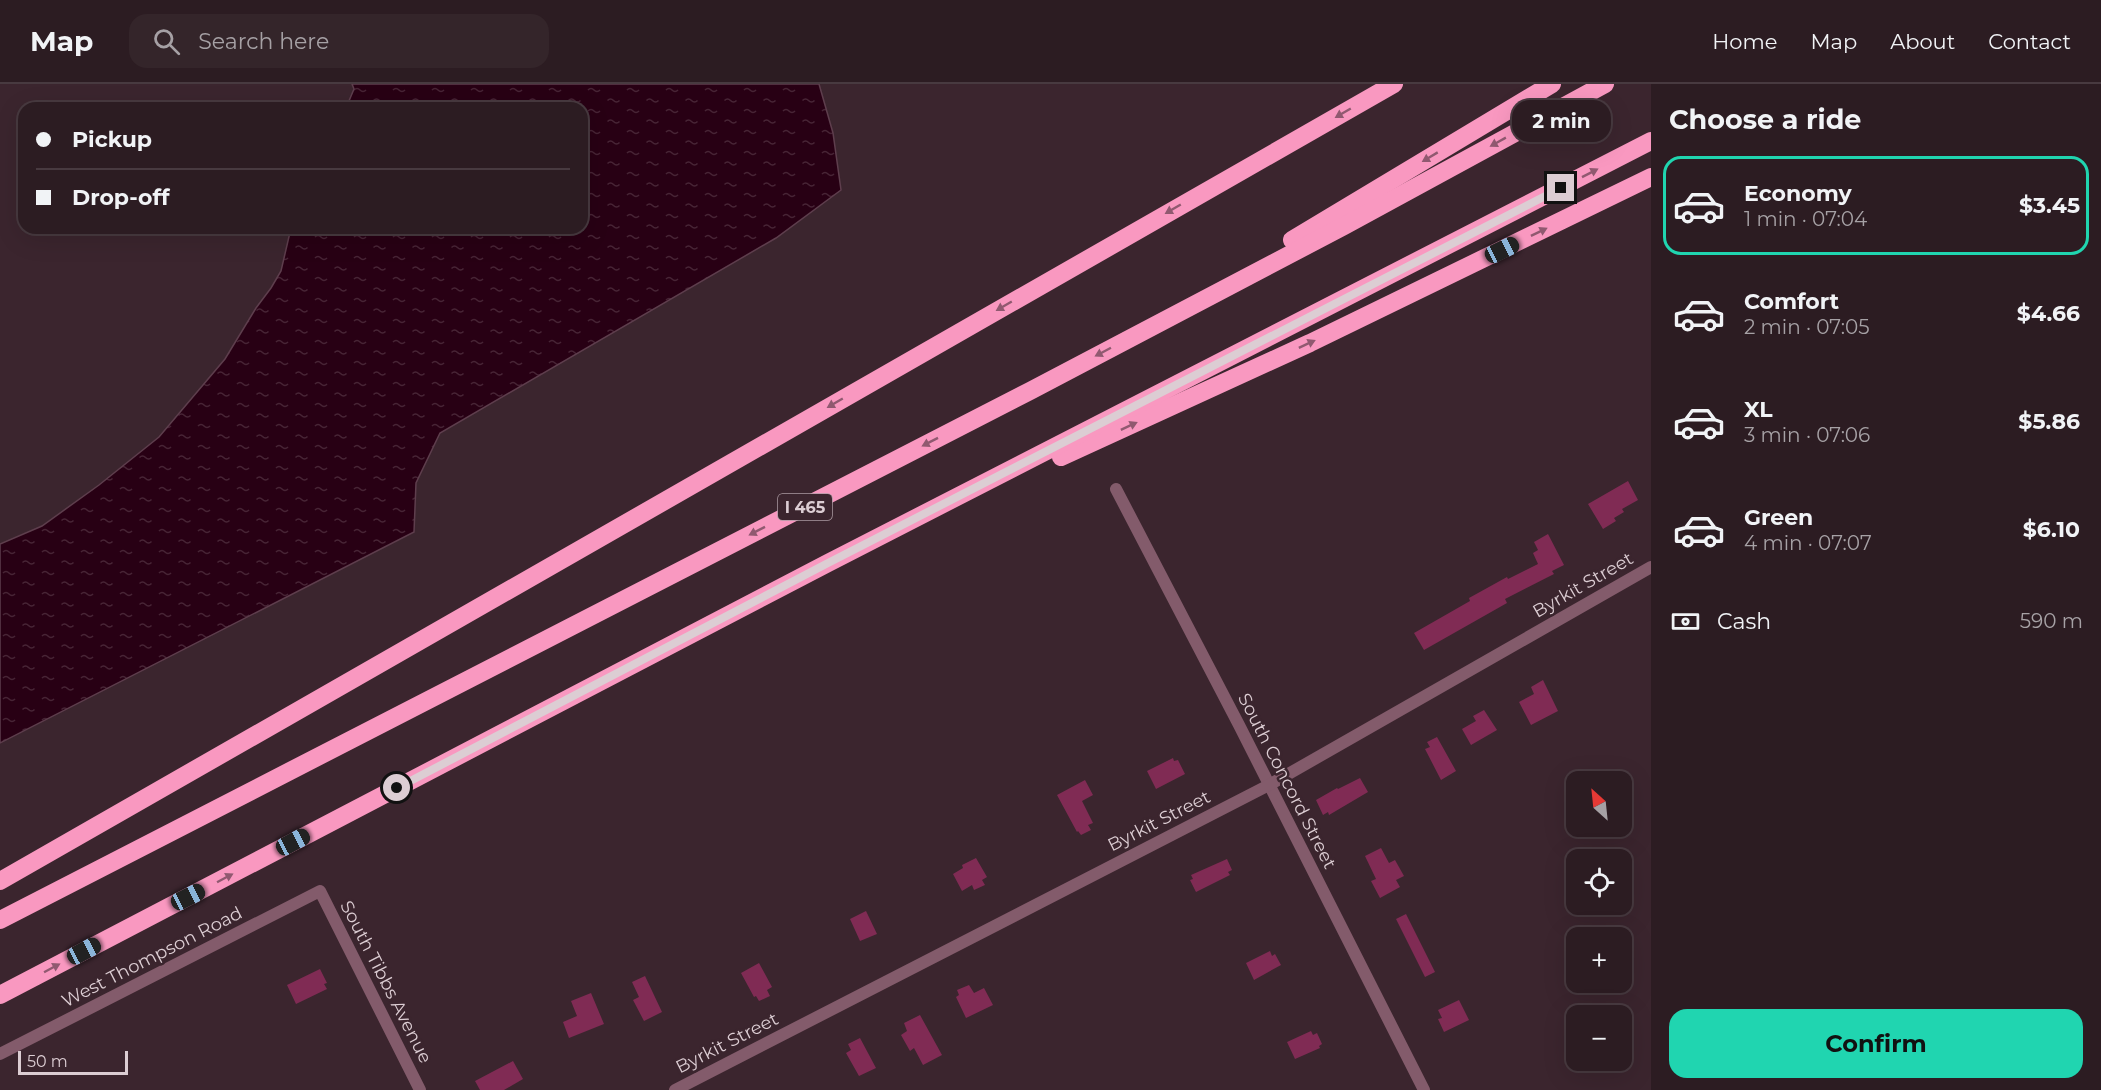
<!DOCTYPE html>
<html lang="en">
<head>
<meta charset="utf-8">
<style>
	:root { --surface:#2c1c22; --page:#34252a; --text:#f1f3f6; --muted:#a6a1a5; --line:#483a40; --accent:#20d5b0 }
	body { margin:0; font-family:Montserrat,sans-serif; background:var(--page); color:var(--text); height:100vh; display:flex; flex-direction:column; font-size:22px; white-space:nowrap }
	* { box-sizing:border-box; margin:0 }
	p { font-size:20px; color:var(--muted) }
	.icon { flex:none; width:33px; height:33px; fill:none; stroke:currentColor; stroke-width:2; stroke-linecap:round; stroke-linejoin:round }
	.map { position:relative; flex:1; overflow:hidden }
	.sheet { display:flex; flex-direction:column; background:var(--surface); width:450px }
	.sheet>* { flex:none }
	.top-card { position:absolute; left:18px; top:18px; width:570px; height:132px; border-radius:18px; box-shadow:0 6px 24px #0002,0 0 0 2px var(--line); display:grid; align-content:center; height:132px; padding:0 18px; background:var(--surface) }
	.needle { width:39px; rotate:333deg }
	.controls { position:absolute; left:1566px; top:687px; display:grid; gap:12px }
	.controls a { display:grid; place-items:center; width:66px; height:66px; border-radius:12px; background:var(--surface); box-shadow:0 6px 24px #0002,0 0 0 2px var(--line); font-size:30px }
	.scale { position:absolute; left:18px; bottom:15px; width:110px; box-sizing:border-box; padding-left:6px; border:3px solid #dccdd3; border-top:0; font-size:16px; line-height:21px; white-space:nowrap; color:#dccdd3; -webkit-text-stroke:4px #3b252e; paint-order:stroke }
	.end { position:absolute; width:27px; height:27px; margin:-14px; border:8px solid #dccdd3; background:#111; box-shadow:0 0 0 3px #111 }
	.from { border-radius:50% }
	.bubble { position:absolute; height:42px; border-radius:18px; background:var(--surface); box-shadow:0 6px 24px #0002,0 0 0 2px var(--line); font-size:20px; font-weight:700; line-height:42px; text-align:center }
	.car { position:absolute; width:18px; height:36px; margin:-18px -9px; border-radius:8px; box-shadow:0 0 4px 2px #0007; background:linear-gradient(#222 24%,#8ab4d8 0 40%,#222 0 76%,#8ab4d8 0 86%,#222 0) }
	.top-card b { display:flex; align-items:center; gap:21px; height:57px; font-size:22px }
	.top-card b+b { border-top:2px solid var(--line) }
	.top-card i { width:15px; height:15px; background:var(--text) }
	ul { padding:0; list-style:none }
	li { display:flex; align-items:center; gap:18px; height:99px; margin:0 12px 9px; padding:0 6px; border:3px solid transparent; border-radius:18px }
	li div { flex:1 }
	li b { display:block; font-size:22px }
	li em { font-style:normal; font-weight:700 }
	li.selected { border-color:var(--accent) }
	li>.icon { width:54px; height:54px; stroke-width:1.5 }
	h2 { padding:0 18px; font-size:27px; line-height:72px }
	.pay { display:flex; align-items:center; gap:15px; height:66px; padding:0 18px; font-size:22px }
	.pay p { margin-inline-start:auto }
	.button { display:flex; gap:12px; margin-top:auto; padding:12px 18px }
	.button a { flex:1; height:69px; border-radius:18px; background:var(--accent); color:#111; font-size:24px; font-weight:700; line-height:69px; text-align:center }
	header { display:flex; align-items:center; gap:36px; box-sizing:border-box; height:84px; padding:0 30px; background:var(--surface); border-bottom:2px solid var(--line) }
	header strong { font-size:28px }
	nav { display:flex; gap:33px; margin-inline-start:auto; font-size:21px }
	.search { width:420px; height:54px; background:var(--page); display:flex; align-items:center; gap:15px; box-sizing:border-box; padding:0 21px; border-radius:18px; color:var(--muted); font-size:22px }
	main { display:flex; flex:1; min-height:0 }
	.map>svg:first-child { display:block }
</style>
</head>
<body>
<header>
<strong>Map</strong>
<div class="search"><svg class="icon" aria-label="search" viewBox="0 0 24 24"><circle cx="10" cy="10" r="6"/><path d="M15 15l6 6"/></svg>Search here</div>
<nav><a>Home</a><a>Map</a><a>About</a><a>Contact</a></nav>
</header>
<main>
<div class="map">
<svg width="1651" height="1006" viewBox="0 0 1651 1006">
	<defs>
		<pattern id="water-ripples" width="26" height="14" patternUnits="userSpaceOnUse" patternTransform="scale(1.5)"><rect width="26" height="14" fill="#280014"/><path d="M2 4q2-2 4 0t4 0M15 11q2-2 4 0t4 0" fill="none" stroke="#472435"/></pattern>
	</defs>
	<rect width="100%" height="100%" fill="#3b252e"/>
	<path fill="url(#water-ripples)" stroke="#5e3e4d" stroke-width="1.5" d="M352,0H819L833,49L841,106L776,154L440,349L416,399L414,448L0,659V460L42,442L99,401L159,353L225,275L256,224L271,204L281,187L291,144H582V24H346L354,5Z"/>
	<g fill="#802b54">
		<path d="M1628,397L1638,416L1622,425L1624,428L1614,434L1616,437L1603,445L1588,420Z"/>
		<path d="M1548,450L1564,481L1552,487L1554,490L1505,515L1507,519L1424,566L1414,549L1470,517L1469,514L1507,493L1508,495L1538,480L1533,469L1538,466L1534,458Z"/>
		<path d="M1543,596L1558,627L1531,641L1519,618L1534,610L1531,603Z"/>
		<path d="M1484,626L1497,646L1471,661L1462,645L1476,637L1473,632Z"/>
		<path d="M1437,653L1456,687L1441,696L1425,665L1430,663L1427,658Z"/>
		<path d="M1173,674L1174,677L1178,676L1185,690L1156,705L1147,687Z"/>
		<path d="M1360,694L1368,708L1329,731L1328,728L1323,731L1316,716L1337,704L1338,705Z"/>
		<path d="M1085,696L1093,711L1082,717L1093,739L1088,741L1091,746L1081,751L1078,747L1077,748L1057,711Z"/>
		<path d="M1381,764L1389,779L1395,776L1404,792L1396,796L1400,803L1380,814L1371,797L1376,795L1365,772Z"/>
		<path d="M976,774L987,793L982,796L985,801L974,806L972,801L962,807L953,790L963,784L962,781Z"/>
		<path d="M1227,775L1232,786L1228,788L1230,791L1196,808L1190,796L1193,795L1191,791Z"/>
		<path d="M866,827L877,850L860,857L850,835Z"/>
		<path d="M1406,830L1435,888L1425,893L1396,835Z"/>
		<path d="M1270,867L1272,872L1275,870L1281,881L1254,896L1246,879Z"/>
		<path d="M759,879L772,903L767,906L770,912L759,917L756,912L754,913L741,889Z"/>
		<path d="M320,885L327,899L324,900L327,905L296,920L287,901Z"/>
		<path d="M645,892L662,928L644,937L633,916L639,913L632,898Z"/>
		<path d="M969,901L974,909L984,904L993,921L966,934L956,913L959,911L957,906Z"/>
		<path d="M591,909L604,940L569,954L563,938L577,932L571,917Z"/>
		<path d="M1459,916L1469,936L1444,948L1438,935L1442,934L1438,926Z"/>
		<path d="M920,931L942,971L923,981L914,964L910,967L901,951L907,947L904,939Z"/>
		<path d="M1311,947L1313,951L1317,949L1322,960L1319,962L1320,964L1295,975L1287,958Z"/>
		<path d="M860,954L876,984L859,992L846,969L851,966L848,960Z"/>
		<path d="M513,977L523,995L504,1006H480L475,997Z"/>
	</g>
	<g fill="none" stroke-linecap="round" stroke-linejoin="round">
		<g stroke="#835b6b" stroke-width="12">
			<path d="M1116,405L1239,641L1424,1006"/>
			<path d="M0,970L320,807L420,1006"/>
			<path d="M675,1006L1269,701L1651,483"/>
		</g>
		<g stroke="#f998c0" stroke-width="18">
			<path d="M1292,156L1552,0"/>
			<path d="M1061,373L1310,259L1651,93"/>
			<path d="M0,797L1394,0"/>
			<path d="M0,836L1030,307L1344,142L1605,0"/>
			<path d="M0,911L828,479L1651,57"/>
		</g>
	</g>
	<defs><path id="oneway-solid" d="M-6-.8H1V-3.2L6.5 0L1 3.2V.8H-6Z" transform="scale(1.5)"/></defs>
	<g fill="#905970">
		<use href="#oneway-solid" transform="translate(1343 29) rotate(150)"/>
		<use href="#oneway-solid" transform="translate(1498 58) rotate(151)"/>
		<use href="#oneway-solid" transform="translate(1430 73) rotate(149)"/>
		<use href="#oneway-solid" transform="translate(1590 89) rotate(-27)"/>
		<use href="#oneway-solid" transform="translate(1173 125) rotate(150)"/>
		<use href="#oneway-solid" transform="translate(1539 148) rotate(-26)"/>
		<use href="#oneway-solid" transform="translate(1004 222) rotate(150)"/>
		<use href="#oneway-solid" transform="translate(1307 260) rotate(-25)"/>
		<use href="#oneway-solid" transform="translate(1103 268) rotate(152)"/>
		<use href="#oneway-solid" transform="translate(835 319) rotate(150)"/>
		<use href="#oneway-solid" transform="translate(1129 342) rotate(-25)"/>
		<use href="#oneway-solid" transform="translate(930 358) rotate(153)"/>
		<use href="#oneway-solid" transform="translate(757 447) rotate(153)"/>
		<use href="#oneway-solid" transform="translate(225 794) rotate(-28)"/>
		<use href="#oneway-solid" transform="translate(52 884) rotate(-28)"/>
	</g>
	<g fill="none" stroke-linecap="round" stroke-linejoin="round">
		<path stroke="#dccdd3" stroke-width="8" d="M397,704L828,479L1561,104"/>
	</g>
	<g text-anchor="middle" stroke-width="5" stroke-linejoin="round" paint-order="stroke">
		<rect fill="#3b252e" stroke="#ac9ba2" stroke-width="1.5" x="778" y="410" width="54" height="26" rx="4.5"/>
		<g font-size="16" font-weight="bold" fill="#dccdd3">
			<text x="805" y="429">I 465</text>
		</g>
		<g font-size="18" fill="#dccdd3" stroke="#3b252e">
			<text transform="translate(1583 501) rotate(-30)" y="6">Byrkit Street</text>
			<text transform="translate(1287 697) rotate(63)" y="6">South Concord Street</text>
			<text transform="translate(1159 737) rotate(-27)" y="6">Byrkit Street</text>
			<text transform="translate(152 873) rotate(-27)" y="6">West Thompson Road</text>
			<text transform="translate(386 898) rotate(63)" y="6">South Tibbs Avenue</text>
			<text transform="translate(727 959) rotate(-27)" y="6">Byrkit Street</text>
		</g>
	</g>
</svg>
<div class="controls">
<a><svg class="needle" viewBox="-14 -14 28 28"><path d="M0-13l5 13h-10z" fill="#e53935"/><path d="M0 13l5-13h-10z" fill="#a6a1a5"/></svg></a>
<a><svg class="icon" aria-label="locate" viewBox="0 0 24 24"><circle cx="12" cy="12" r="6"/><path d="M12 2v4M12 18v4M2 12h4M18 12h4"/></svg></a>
<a>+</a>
<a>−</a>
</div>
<div class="scale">50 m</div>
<i class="end from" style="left:397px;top:704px"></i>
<i class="end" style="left:1561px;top:104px"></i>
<div class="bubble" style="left:1512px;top:16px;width:99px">2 min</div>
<i class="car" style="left:1502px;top:166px;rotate:64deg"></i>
<i class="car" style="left:293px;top:758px;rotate:62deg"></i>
<i class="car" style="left:188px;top:813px;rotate:63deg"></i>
<i class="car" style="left:84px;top:867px;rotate:62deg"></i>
<div class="top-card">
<b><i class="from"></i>Pickup</b>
<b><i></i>Drop-off</b>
</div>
</div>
<section class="sheet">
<h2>Choose a ride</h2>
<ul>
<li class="selected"><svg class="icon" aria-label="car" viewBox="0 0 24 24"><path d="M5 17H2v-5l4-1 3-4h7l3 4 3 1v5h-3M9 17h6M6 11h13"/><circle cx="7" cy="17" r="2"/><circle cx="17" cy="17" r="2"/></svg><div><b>Economy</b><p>1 min · 07:04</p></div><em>$3.45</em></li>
<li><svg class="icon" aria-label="car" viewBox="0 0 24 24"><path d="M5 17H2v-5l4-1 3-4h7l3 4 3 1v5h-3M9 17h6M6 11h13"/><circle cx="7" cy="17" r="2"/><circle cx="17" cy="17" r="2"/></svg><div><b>Comfort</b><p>2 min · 07:05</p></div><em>$4.66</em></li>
<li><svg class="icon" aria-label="car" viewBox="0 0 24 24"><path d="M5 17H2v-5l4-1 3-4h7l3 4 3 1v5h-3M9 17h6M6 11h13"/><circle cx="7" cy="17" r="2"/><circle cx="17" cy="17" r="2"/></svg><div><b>XL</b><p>3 min · 07:06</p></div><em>$5.86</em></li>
<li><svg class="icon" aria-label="car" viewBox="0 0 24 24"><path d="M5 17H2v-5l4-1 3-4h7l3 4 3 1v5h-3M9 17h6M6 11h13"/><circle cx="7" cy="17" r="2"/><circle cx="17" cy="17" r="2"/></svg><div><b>Green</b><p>4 min · 07:07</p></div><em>$6.10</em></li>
</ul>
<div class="pay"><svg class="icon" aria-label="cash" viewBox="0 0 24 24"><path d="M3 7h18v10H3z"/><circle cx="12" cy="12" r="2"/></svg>Cash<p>590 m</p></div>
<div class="button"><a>Confirm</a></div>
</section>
</main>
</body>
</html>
